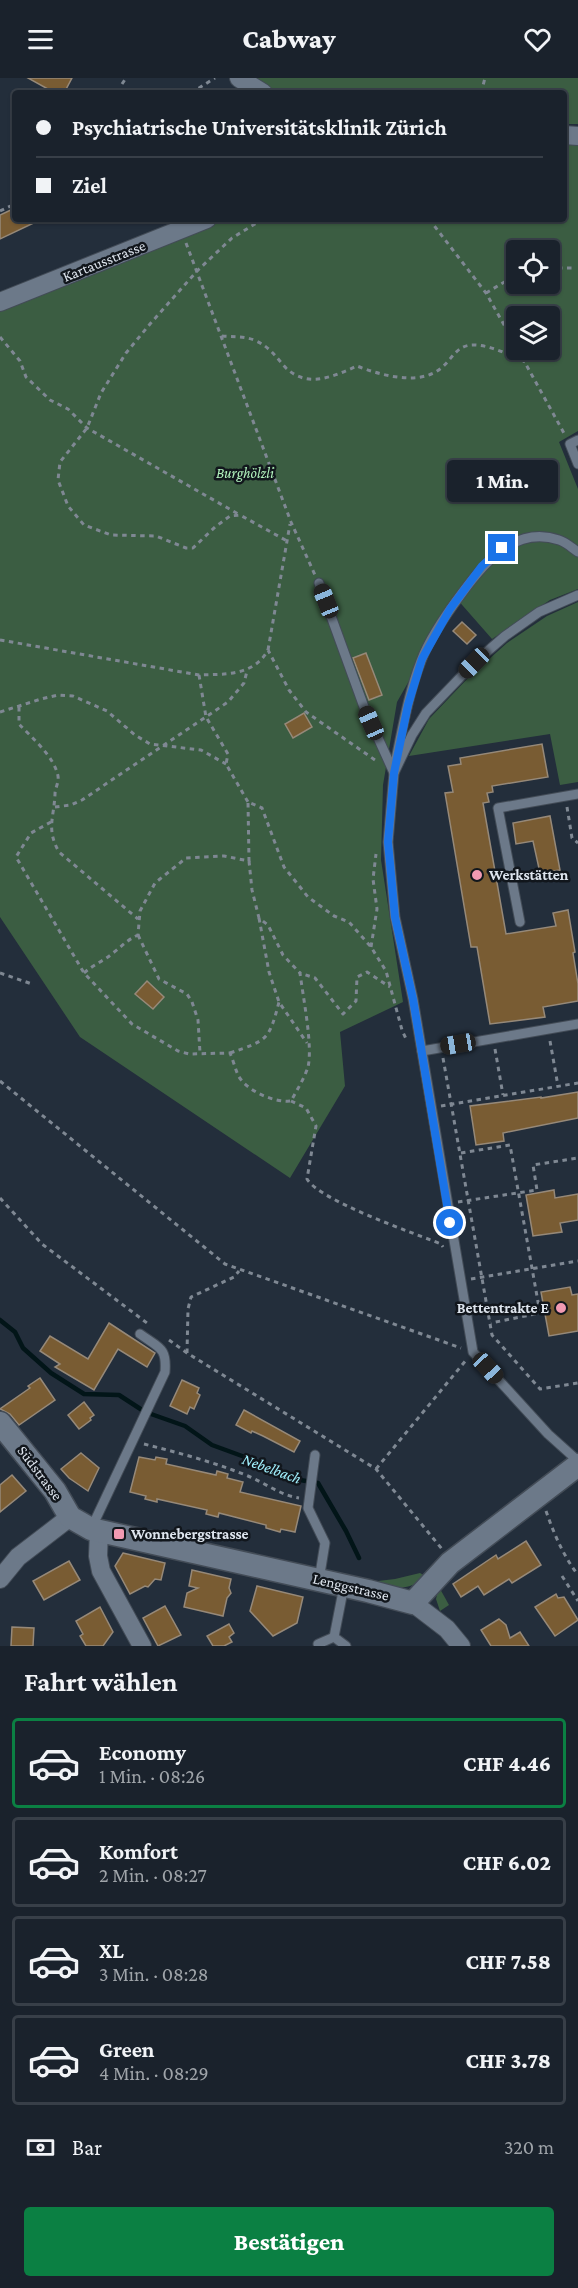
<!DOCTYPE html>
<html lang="de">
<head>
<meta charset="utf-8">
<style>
	:root { --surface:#1a222c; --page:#232a34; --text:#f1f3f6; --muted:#9fa4a9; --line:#383f48; --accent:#0b8043 }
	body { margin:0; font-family:"Crimson Pro",serif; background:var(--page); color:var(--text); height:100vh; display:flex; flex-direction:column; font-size:22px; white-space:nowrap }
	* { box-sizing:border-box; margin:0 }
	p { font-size:20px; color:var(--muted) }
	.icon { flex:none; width:33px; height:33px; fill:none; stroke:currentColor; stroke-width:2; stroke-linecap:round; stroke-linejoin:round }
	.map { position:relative; height:1568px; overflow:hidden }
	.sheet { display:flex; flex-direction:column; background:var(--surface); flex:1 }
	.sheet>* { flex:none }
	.top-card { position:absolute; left:12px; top:12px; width:555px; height:132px; border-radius:6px; box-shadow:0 2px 4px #0004,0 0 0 2px var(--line); display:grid; align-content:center; height:132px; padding:0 24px; background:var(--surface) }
	.fabs { position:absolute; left:506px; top:162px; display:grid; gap:12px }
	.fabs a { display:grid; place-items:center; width:54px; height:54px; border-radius:6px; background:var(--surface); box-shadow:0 2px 4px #0004,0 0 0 2px var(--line); font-size:30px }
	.end { position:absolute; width:27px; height:27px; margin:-14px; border:8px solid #1a73e8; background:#fff; box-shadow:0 0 0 3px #fff }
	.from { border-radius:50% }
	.bubble { position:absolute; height:42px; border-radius:6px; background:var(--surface); box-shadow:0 2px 4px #0004,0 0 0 2px var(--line); font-size:20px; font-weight:800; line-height:42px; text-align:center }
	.car { position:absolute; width:18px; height:36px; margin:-18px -9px; border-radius:8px; box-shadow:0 0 4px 2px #0007; background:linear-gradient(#222 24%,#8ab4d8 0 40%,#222 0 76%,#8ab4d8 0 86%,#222 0) }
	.top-card b { display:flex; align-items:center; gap:21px; height:57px; font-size:22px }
	.top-card b+b { border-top:2px solid var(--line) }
	.top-card i { width:15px; height:15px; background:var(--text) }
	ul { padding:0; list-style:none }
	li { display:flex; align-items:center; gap:18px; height:90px; margin:0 12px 9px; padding:0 12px; border:3px solid var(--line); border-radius:6px }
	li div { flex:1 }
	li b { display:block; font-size:22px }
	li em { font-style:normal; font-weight:800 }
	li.selected { border-color:var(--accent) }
	li>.icon { width:54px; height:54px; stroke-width:1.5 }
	h2 { padding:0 24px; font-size:27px; line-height:72px }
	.pay { display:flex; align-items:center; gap:15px; height:66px; padding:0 24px; font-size:22px }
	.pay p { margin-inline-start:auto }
	.primary-button { display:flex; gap:12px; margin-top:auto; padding:12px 24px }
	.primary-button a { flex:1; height:69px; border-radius:6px; background:var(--accent); color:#fff; font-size:24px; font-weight:800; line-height:69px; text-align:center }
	header { display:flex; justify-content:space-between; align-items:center; height:78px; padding:0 24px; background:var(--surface); font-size:27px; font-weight:800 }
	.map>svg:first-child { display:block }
</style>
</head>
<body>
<header><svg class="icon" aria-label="menu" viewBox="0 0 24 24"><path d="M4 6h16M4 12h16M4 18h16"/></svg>Cabway<svg class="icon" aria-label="heart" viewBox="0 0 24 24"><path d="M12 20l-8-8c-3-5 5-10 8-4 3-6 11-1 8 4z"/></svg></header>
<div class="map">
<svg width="578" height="1568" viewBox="0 0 578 1568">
	<rect width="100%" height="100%" fill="#232e3b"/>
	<g fill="#3b5d42" fill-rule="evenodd">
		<path d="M249,0H578V46H564V15H275Z"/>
		<path d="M564,62H578V353L559,364L578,411V511L550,522L492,561L456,520L397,624L383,707L381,782L403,924L340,954L345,1008L290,1100L80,959L0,839V231L218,141H564ZM516,172H549V206H516ZM516,238H549V272H516Z"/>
		<path d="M578,524V704L560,707L550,656L409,678L429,641L469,599L507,565L547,538Z"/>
		<path d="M420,1495L425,1498C408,1514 399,1510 378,1505V1503L395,1501Z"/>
		<path d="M439,1509L449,1527L440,1533L436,1521Z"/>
	</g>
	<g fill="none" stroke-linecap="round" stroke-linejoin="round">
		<g stroke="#021518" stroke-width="4.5">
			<path d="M0,1242L15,1254L23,1270L51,1295L84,1316L119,1317L142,1332"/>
			<path d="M151,1336L185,1348L212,1367L253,1382L294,1401L318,1405L346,1453L359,1480"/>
		</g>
	</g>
	<g fill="#795c33" stroke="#968979" stroke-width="1.5">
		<path d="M28,0H72L64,15H55Z"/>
		<path d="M15,130V141H42L0,161V137Z"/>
		<path d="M462,544L476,557L467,566L453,553Z"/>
		<path d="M366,575L382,617L369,622L353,580Z"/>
		<path d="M304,635L312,649L293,660L285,646Z"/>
		<path d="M542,666L548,699L492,708L493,714L487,715L489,724L483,725L506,856L556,848L553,835L568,832L575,874L573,875L578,906V923L543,929L545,939L490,946L477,869H471L445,715L453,714L448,688L461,686L460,680Z"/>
		<path d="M550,738L560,792L540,795L533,763L516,766L513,745Z"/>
		<path d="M147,903L164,919L153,931L135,916Z"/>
		<path d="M578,1014V1040L503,1055L504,1063L476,1067L470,1028L541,1019V1020Z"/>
		<path d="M554,1112L555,1120L578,1116V1142L560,1145L562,1154L533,1158L526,1117Z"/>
		<path d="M570,1209L572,1217L578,1216V1253L549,1258L541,1214Z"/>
		<path d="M109,1245L155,1275L147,1289L118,1271L94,1312L55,1289L60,1286L40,1273L50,1258L88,1281Z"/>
		<path d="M40,1300L55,1322L19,1347L10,1336L0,1331L30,1310L28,1308Z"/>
		<path d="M182,1302L199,1310L197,1315L200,1317L194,1331L190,1329L187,1336L170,1328Z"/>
		<path d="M84,1324L94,1337L90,1340L91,1342L79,1351L68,1337Z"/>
		<path d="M244,1332L300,1363L294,1374L263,1358L252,1353L251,1355L236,1347Z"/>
		<path d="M81,1375L99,1390L88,1413L69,1400L61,1391Z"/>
		<path d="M139,1379L155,1382L156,1379L167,1381L166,1386L216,1397L217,1393L228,1396L227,1400L243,1404L240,1414L301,1428L295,1454L281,1451L280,1454L266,1450V1447L219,1435L218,1439L206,1436L207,1432L157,1421V1424L145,1421L146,1418L130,1414Z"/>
		<path d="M12,1397L26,1413L0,1434V1407Z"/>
		<path d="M526,1463L541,1487L512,1505L509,1501L484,1517L478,1508L461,1519L453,1506L496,1477L498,1481Z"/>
		<path d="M123,1475L165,1485L161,1502L155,1501L148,1509L145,1508L130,1516L115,1488Z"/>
		<path d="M69,1483L80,1502L44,1522L33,1503Z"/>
		<path d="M192,1492L231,1501L229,1510L231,1515L227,1520L223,1538L184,1529L187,1515L198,1510L189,1508Z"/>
		<path d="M257,1508L303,1519L297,1545L273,1558L250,1533Z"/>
		<path d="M556,1516L558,1520L564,1519L578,1542L555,1558L535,1529Z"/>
		<path d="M165,1528L181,1557L158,1568L143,1540Z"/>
		<path d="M100,1529L113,1554L103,1568H86L80,1558L83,1556L76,1543Z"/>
		<path d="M499,1541L506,1547L510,1560L520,1554L529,1568H491L481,1552Z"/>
		<path d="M229,1546L234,1555L229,1559L232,1564L224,1568H213L207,1558Z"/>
		<path d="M12,1549L34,1550L33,1568H11Z"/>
	</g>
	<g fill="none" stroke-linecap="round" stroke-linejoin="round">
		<g stroke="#434c57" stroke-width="11">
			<g id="service">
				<path d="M578,362L570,366L578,386"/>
				<path d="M319,505L364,629L394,695"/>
				<path d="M578,517L539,534L505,558L474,585L426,635L412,657L394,695L388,764L395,839L413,921L473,1274L548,1356L578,1383"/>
				<path d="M396,681C403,648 409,614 421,583C430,559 447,535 462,515C484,485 515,447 559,462C566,464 572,470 578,474"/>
				<path d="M520,844L498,730L578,716"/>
				<path d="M422,973L578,946"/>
				<path d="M315,1377L308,1430L325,1465L319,1502"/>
				<path d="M91,1451L165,1294C167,1269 159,1270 140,1256"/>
				<path d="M334,1559L346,1568"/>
				<path d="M318,1566L334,1559L344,1508"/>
			</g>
		</g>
		<g stroke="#434c57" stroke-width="20">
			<g id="minor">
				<path d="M239,0L263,15"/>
				<path d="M564,57L578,58"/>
				<path d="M0,224L207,141"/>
				<path d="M99,1452L98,1478L101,1493L142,1568"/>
				<path d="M0,1501L18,1479L70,1439"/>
				<path d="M413,1525L447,1551L461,1568"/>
			</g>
		</g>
		<g stroke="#434c57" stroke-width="25">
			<path id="tertiary" d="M0,1345L55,1413L70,1439L91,1451L368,1513L413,1525L450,1485L578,1387"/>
		</g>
		<g stroke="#7f8893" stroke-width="3" stroke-dasharray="4.5 4.5" stroke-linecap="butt">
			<path d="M122,6L126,0"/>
			<path d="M191,15L215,0"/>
			<path d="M481,15L485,0"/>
			<path d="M0,133L15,126"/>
			<path d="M263,141L232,160L197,193L150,246L126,275L101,315L87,350L60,384L58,402L68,428L84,447L111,457L156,458L186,470H193L215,449L230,438L240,437L289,464"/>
			<path d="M429,141L486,215L516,268"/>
			<path d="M186,165L291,444L315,497"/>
			<path d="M549,190H572"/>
			<path d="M486,215L516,197"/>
			<path d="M222,258C233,259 244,258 254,262C269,268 276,279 286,290C308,311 334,298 357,288C380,297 418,308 440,291C452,282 456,267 473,267C491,267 509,277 525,284"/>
			<path d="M0,259L20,283L26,299L50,322L68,331L87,350L240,437"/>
			<path d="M518,272L565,357"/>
			<path d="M0,562L199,597C225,596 254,598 268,572L289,612L306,634L375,682"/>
			<path d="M268,572L290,446"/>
			<path d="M199,597L206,639L228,676L226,686L248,724"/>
			<path d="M19,629V646C32,660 54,678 58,698C59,705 55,710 55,716C54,740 46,751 59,774L138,841"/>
			<path d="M0,634L41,621L58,617L73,618L107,633L135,657L150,666L201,672L226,686"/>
			<path d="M55,729L71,727L82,722L228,624L244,605L247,593"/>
			<path d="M567,729L572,760L578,765"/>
			<path d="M51,744L31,755L16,779L84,895L132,946L178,973L189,976L230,975C233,982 235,990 238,997C246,1013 275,1025 291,1023C297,1012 304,1001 308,989C313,968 303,919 300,895L315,900L343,936L356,923L357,899L367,894L390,909"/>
			<path d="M249,783L252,812L259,840L268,847L283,877L300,895"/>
			<path d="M259,840L269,894L279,924L307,965"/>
			<path d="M138,857L159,901L187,916L192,924L198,942L200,975"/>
			<path d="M371,869L377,831L373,801L376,776"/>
			<path d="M0,895L32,906"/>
			<path d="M84,895C94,886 104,883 113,875C122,868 127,862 138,857L140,833L155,805L186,780L224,778L249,783L248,724L262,730L284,789L308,819L334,838L349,844L371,869L386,893L402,952L407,963"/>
			<path d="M550,963L558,1008"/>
			<path d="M495,971L503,1017"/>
			<path d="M230,975C268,962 269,962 279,924"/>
			<path d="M443,980L492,1257L540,1311L578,1305"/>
			<path d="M0,1003L225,1186L461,1270"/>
			<path d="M291,1023L306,1030L316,1048L307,1101C320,1123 414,1155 441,1166L443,1169"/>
			<path d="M441,1028L578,1005"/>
			<path d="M461,1075L510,1067L540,1235L491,1245"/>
			<path d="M0,1120L42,1166L147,1245"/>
			<path d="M458,1124L537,1112L533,1087L578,1080"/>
			<path d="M471,1201L578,1183"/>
			<path d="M169,1262L187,1275L376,1391L442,1471"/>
			<path d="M187,1275L188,1231L191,1219L234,1199L239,1193"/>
			<path d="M144,1366C179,1375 214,1384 248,1398C265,1405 280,1417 299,1420"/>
			<path d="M376,1391L467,1281"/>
			<path d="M546,1433C554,1456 563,1477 578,1497"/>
			<path d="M562,1498L578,1523"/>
		</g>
		<use href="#service" stroke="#6c7989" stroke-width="9"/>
		<use href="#minor" stroke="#6c7989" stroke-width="18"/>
		<use href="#tertiary" stroke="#6c7989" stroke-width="22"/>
	</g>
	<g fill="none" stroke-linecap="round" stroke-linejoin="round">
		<path stroke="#1a73e8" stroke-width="8" d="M450,1145L413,921L395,839L388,764L394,695L408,627L422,581L450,531L482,488L502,470"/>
	</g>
	<g fill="#f19ab2" stroke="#11161c" stroke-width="2">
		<circle cx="477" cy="797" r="6"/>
		<circle cx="561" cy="1230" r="6"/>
		<rect x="113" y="1450" width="12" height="12" rx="3"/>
	</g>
	<g text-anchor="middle" stroke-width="5" stroke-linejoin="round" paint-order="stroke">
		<g font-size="15" fill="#dee5ee" stroke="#11161c">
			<text transform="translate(104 183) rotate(-22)" y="5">Kartausstrasse</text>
			<text transform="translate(40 1395) rotate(53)" y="5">Südstrasse</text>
			<text transform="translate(351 1509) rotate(13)" y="5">Lenggstrasse</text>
		</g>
		<g font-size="15" font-style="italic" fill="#b3f4be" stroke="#11161c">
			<text x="245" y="400">Burghölzli</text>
		</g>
		<g font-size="15" font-weight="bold" fill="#dee5ee" stroke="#11161c" text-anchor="start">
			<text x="489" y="802">Werkstätten</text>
			<text x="549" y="1235" text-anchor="end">Bettentrakte E</text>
			<text x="131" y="1461">Wonnebergstrasse</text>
		</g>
		<g font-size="16" font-style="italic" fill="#a1f0fd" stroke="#11161c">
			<text transform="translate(272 1390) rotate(20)" y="6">Nebelbach</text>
		</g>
	</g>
</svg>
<div class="fabs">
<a><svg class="icon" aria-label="locate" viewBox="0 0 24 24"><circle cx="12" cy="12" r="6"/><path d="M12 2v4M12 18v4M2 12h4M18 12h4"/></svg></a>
<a><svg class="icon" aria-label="layers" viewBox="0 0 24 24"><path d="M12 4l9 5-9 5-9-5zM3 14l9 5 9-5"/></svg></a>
</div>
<i class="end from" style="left:450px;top:1145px"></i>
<i class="end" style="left:502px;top:470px"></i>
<div class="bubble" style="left:447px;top:382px;width:111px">1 Min.</div>
<i class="car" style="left:326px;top:523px;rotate:338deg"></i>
<i class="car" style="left:474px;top:585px;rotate:225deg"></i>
<i class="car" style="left:371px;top:645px;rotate:336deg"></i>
<i class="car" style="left:458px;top:966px;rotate:260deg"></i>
<i class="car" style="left:488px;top:1290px;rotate:137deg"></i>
<div class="top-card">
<b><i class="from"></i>Psychiatrische Universitätsklinik Zürich</b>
<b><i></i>Ziel</b>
</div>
</div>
<section class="sheet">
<h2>Fahrt wählen</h2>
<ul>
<li class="selected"><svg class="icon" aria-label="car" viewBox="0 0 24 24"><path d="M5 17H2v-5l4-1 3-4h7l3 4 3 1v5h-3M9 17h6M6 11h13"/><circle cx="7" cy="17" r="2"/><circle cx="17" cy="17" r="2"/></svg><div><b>Economy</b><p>1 Min. · 08:26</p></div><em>CHF 4.46</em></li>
<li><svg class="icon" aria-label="car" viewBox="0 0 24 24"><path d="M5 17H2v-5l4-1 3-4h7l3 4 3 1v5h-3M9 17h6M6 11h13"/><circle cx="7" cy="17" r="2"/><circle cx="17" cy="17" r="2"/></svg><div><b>Komfort</b><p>2 Min. · 08:27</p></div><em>CHF 6.02</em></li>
<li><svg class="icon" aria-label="car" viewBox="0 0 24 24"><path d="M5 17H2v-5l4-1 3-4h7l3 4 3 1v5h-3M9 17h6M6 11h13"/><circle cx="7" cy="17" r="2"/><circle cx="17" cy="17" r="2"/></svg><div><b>XL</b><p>3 Min. · 08:28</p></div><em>CHF 7.58</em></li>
<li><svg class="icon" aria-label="car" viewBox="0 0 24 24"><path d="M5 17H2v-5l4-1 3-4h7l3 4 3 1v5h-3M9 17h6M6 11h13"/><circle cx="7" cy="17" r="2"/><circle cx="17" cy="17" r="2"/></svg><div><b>Green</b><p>4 Min. · 08:29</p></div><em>CHF 3.78</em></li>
</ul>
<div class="pay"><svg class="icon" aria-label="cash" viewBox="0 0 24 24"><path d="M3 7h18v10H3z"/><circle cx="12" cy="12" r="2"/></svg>Bar<p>320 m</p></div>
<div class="primary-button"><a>Bestätigen</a></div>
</section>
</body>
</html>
